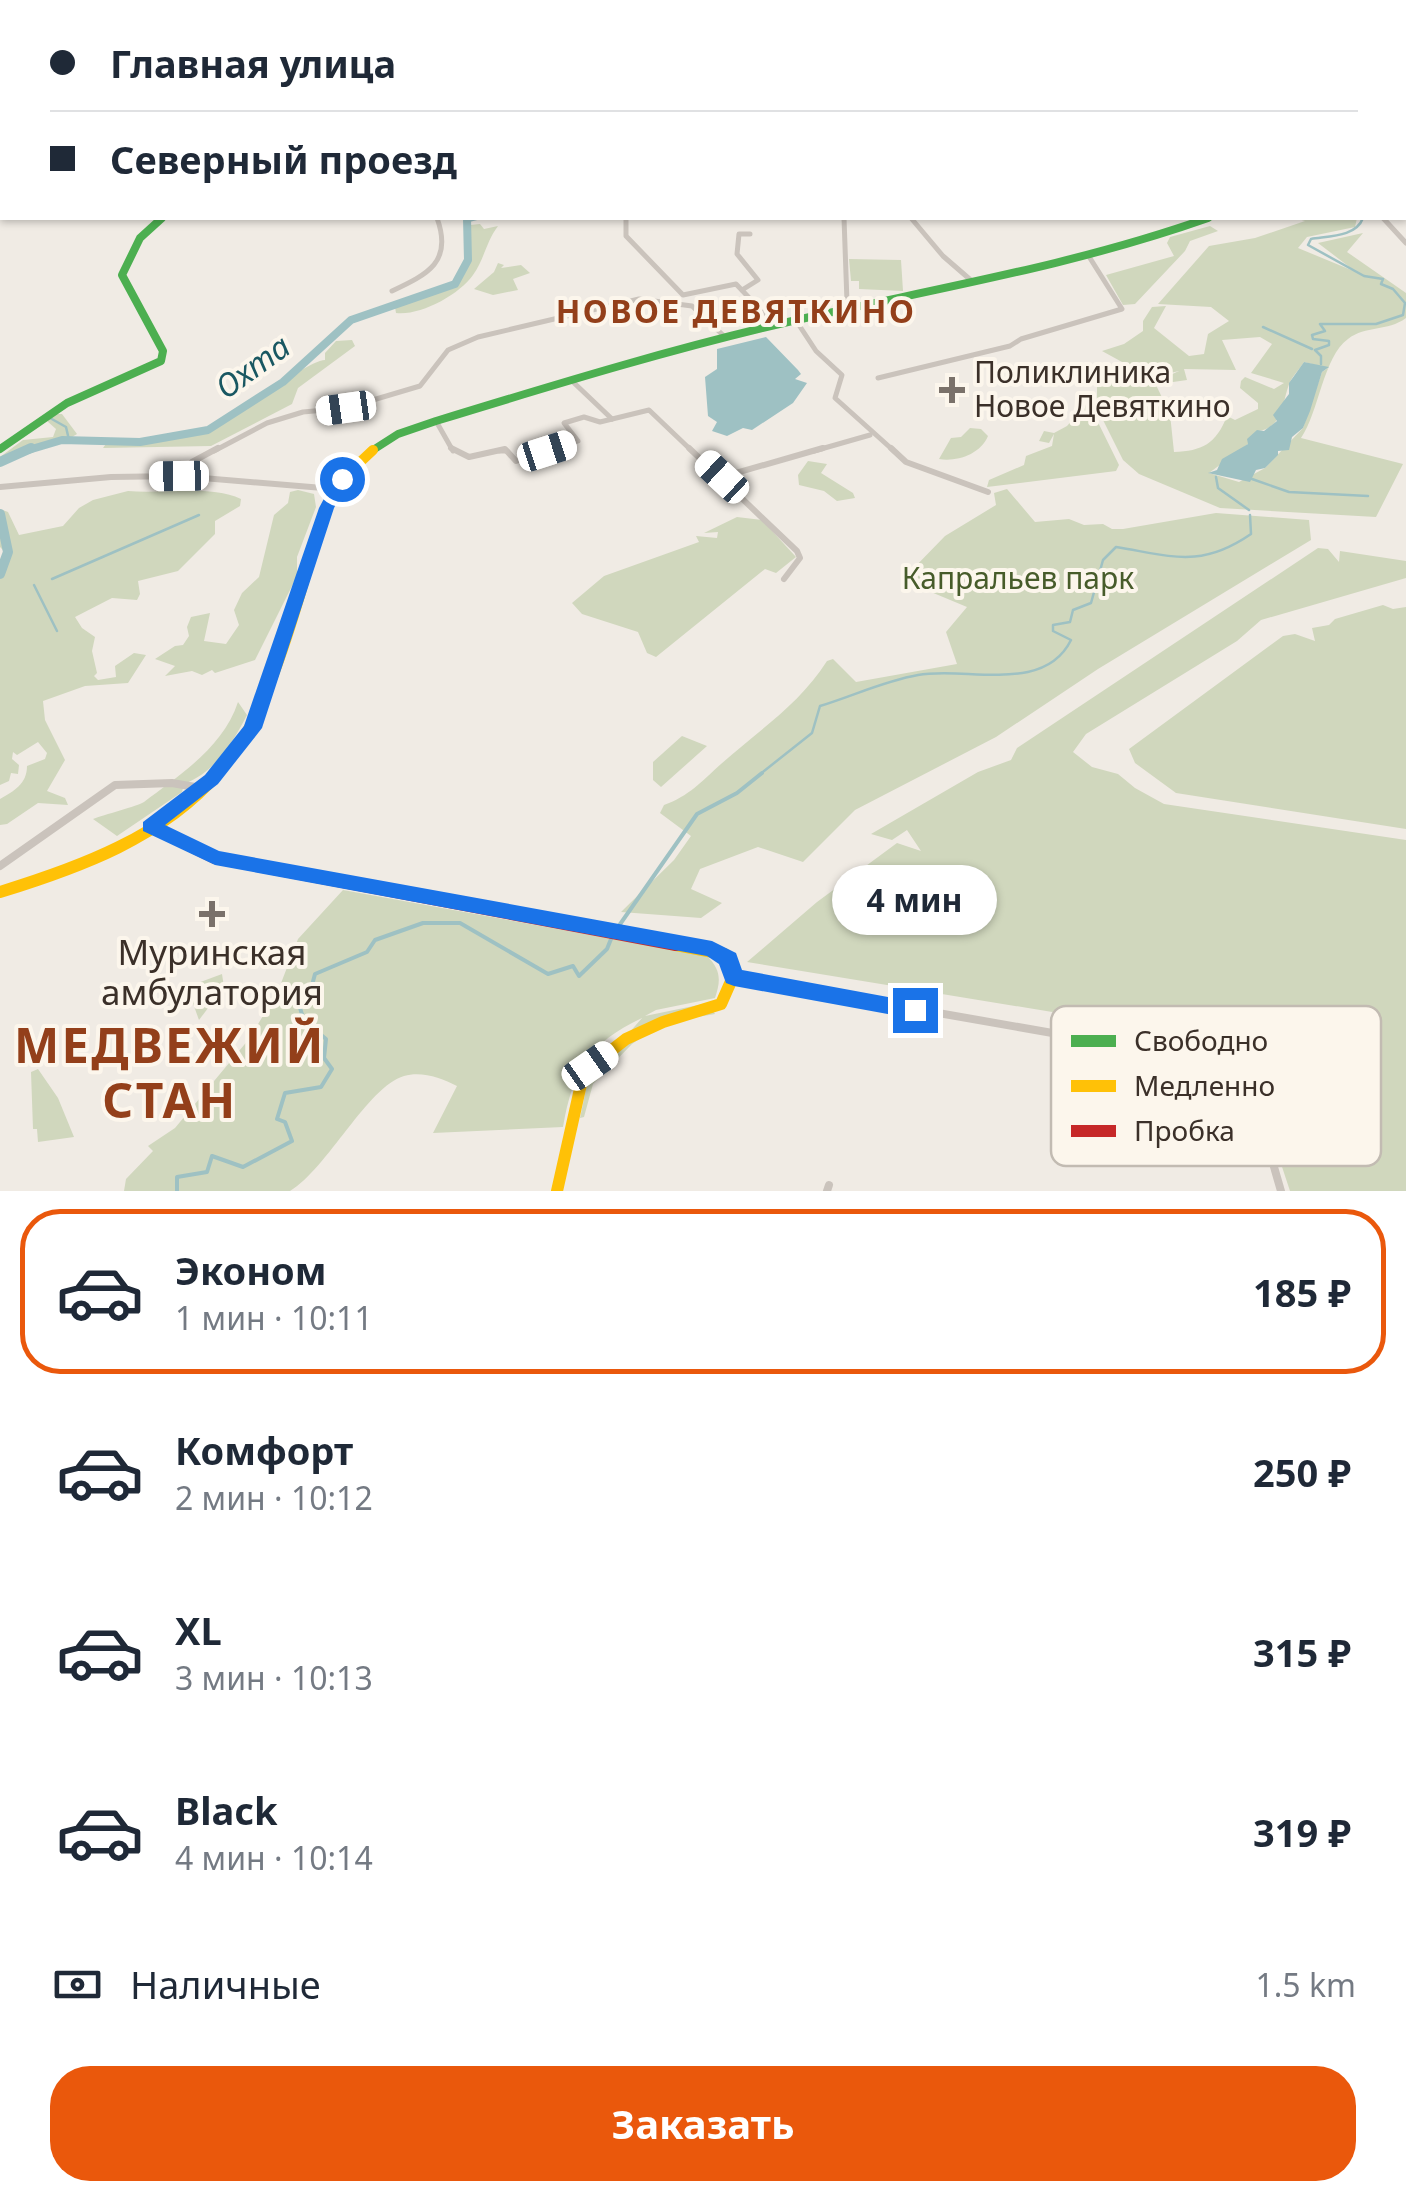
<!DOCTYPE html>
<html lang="ru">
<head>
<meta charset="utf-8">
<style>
	:root { --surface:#fff; --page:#f6f6f7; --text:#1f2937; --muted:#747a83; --line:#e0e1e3; --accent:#ea580c }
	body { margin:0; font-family:"Noto Sans",sans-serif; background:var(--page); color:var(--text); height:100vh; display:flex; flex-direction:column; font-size:38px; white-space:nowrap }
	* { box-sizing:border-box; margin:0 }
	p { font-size:32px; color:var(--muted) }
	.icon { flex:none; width:55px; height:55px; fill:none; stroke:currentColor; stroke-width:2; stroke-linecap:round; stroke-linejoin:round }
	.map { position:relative; height:1191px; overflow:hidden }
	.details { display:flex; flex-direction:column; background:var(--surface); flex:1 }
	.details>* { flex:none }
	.guide { position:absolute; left:0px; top:0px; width:1408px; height:220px; box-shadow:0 2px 8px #0004; display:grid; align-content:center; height:220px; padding:0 50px; background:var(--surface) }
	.end { position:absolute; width:45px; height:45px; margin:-22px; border:12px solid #1a73e8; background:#fff; box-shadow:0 0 0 5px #fff }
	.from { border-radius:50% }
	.bubble { position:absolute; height:70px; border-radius:35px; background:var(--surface); box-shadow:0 2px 8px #0004; font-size:32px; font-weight:700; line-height:70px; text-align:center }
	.car { position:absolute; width:30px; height:60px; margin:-30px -15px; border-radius:12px; box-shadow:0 0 8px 2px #0007; background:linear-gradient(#fff 24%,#345 0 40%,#fff 0 76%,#345 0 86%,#fff 0) }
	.guide b { display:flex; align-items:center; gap:35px; height:95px; font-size:38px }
	.guide b+b { border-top:2px solid var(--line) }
	.guide i { width:25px; height:25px; background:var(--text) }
	ul { padding:18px 0 0; list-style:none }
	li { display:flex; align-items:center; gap:30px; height:165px; margin:0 20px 15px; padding:0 30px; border:5px solid transparent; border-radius:40px }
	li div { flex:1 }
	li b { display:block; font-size:38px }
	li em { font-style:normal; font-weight:700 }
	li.current { border-color:var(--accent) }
	li>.icon { width:90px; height:90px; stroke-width:1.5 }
	.pay { display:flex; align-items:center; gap:25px; height:110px; padding:0 50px; font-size:38px }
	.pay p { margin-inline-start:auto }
	.primary-button { display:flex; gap:20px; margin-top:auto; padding:20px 50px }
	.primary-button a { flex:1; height:115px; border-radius:40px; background:var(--accent); color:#fff; font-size:40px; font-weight:700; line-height:115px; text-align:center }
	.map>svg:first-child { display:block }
</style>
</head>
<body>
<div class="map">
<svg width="1406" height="1191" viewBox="0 0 1406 1191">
	<rect width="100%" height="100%" fill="#f0ebe4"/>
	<g fill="#d0d7bd" fill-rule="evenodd">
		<path d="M1294,218H1357L1355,227L1307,237L1298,248L1356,272L1318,243L1363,233L1347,252L1406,293V318C1387,332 1366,325 1348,339C1323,357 1319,412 1301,438L1403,464L1376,517L1220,508L1139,474L1123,460L1097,408V387L1132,378L1156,385L1170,414L1174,452C1202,451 1216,444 1227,416L1235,420L1258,409V403L1240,388L1241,381L1245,377L1274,389L1284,383L1251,373L1272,344L1260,337L1222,340L1236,370L1184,369L1187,380L1159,384L1157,381L1179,371L1158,376L1151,369L1133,368L1102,351L1124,344L1143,331V321L1152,307L1166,306L1154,328L1189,356L1204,354L1208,334L1229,321L1211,307L1158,304L1209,246L1255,238L1305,221ZM1304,362L1328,368L1322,372L1303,428L1265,468L1239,482L1209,473L1248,444L1257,431C1284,429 1282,400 1290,382C1293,375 1300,369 1304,362Z"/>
		<path d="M480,224L484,229L498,226C486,242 484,260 473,275C459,295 420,316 396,313L395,307C444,290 477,288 470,225Z"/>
		<path d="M1210,226L1218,231L1190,241L1185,251L1135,304L1123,305L1106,275L1174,256L1167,243L1170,237Z"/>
		<path d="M849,259L901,260L903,291L859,289V281H851Z"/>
		<path d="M498,263L504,265L501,268L521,265L530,273L513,279L518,290L493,295L474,289L494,272Z"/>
		<path d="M352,340L355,346L298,388L292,404L211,446L103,448L108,441C147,439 182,438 217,423C244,411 308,360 325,360V353L336,341Z"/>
		<path d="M1088,402L1119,465L1116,471L987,487L989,480L1024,465L1026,456L1052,446L1054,434L1049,443L1039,441L1044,431L1054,433L1067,426Z"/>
		<path d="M56,414H62L77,434L62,443L32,448L0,467V457L23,440L53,437L56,429L47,421Z"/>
		<path d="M981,429L988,436C980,455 956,462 939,459L951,438L961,437L970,428Z"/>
		<path d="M808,461L827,464L821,473L853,493L855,498L837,501L824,491L799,485L798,475Z"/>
		<path d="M1007,489L1035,522L1069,519L1084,525L1103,524L1112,529H1123L1216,513L1309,520L1311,540L1098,669L996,737L855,810L803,862L758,847L700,869L691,889L722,903L701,918L621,912L674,860L691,836L660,813L664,805C689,796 701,782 721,764C759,730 799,705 827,661L833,659L856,682L957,664L946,632L967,607L907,582L912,575L925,576L910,572L945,536L996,505L994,493Z"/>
		<path d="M298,490L314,494L316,507L297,557V576L255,660L215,673L212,670L202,675L192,671L165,676L175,666L155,659L175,646L183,645L189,636L187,627L191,617L210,613L204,641L226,644L239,625L234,610L242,593L259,577L274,515L288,503L290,492Z"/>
		<path d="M128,491C163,494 210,485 241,499L240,506L215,521V534L178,571L138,581L140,594L137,600L112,598L75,617L82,628L95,637L92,651L97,673L94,676L98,680L116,677L115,666L134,653L146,655L128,683L85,686L43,701L45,720L65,760L47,791L65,798L68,805L38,803L7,824L0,825V799C14,791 27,784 27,766L45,759L47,753L38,742L17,755L13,752L12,759L19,765L18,774L11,773L9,781L0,785V570L5,552L0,547V509L8,512L19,535L63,526L79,508L93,500Z"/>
		<path d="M737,517L762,520L796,557L776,573L765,569L656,657L647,653L638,632L582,614L572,603L604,576L699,542L696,536L717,538L718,532L704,533Z"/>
		<path d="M1318,548L1328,549L1339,562L1340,551L1406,561V578L1261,620L1237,641L1086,734L1073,752L1092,767L1118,774L1135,788L1164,804L1406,840V1191H1290L1241,1043L747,962L817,902L897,843L921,851L907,830L892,840L871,834L978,772L1011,760L1017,748Z"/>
		<path d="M1383,605L1393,609L1406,607V829L1176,793L1135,763L1129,749L1283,636L1295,634L1315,641L1312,628L1329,625L1335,619Z"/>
		<path d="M238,702L247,715C232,744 215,772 184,784L182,792L117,836L93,819C103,815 138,806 144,802C178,776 223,748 238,702Z"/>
		<path d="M682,736L707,746L661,787L653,780V762Z"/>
		<path d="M343,890L707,956C721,970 721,980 715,998L656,1010L645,1016L708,1003L715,1014L662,1023L632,1044L593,1084L584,1117L580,1118L588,1080L642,1018C589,1043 573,1070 563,1127L433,1133L457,1086C441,1078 422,1071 404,1076C368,1086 327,1169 290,1191H124L126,1179L153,1151L148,1146L175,1128L249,1039L278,991L298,939Z"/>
		<path d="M222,974L224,987L199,1020L187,987Z"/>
		<path d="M38,1069L58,1098L74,1137L38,1142L37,1129H33L31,1072Z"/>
	</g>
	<g fill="#9ec1c3">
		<path d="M766,337L798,370L801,374L795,379L807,383L793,403L752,430L743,428L727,436L712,431L717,422L708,416L705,377L717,369V349Z"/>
		<path d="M1304,362L1329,367L1322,372L1310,411L1303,428L1292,437L1289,450L1278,451V455L1265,468L1256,470L1250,482L1208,473L1217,470L1222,459L1248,444L1247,439L1257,430L1264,431L1277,421L1273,415L1289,394V383Z"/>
	</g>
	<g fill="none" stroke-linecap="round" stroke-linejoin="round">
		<g stroke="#9ec1c3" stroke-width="2.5">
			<path d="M97,2H101"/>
			<path d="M365,2L371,0"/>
			<path d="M468,221L480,218"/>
			<path d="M1263,327L1312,349"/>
			<path d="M1321,364V356L1315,350L1329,345V341L1313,339L1312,335L1325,331L1320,324H1376L1403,315L1405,303L1393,289L1381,284L1383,279L1364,276L1308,245L1311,239C1329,236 1356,237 1363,218"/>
			<path d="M50,418L66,427L69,440"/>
			<path d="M1216,477L1218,488L1249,510"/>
			<path d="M1252,479L1289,492L1368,496"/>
			<path d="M52,579L199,515"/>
			<path d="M34,585L57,631"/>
			<path d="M759,775L812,733L820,706C853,696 884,681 918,675C965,666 1044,695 1071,640L1053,631V625L1070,622L1073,610L1091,603L1103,560L1116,547C1172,556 1200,569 1251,534L1250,515"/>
		</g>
		<g stroke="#9ec1c3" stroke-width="4">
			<path d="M616,930L697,814L737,793L762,773"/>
			<path d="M177,1191V1177L207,1172L212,1156L243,1167L292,1141L285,1122L277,1119L285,1093L321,1087L332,1069L324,1058L326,1039L320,1034L309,1036L300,1008L321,996L311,989L315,974L367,952L375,940L423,923H460L548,974L573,966L579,976L607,949L611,939"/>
		</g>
		<path stroke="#9ec1c3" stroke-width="6" d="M224,0L277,2"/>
		<path stroke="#9ec1c3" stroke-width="8" d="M25,451L62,440L140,442L208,430L283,382L351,320L455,284L468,260L467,218"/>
		<g stroke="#9ec1c3" stroke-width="10">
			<path d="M0,462L31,448"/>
			<path d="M0,514L8,552L0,574"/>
		</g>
		<path stroke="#cac3bc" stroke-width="4" d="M233,2L237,0"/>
		<g stroke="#cac3bc" stroke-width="5">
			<path d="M626,218V236L683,295L736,284L775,325"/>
			<path d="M844,218L847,302L853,309"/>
			<path d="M911,218L943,256L973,282"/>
			<path d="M1383,218L1406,243"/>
			<path d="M742,290L758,280L737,254L739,234H750"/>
			<path d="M392,291C428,274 453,262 437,218"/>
			<path d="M797,322L816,351L842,375L835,398L894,451"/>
			<path d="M878,378L1010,346L1021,339L1122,309L1088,255"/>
			<path d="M571,380L612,419"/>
			<path d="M436,421L453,451"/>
			<path d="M214,451L267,423L303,412L346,408L420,386L448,350L478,337L639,299L692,306L725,337"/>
			<path d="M499,451H507"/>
			<path d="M548,451L578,441L564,423L584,417L600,422L649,410L692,451"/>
			<path d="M814,451L870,435"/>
		</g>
		<g stroke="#cac3bc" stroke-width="6">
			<path d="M451,448L469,457L505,449L516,461L556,448"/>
			<path d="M689,448L797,551L800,558L784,579"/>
			<path d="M891,448L906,462L988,492"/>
			<path d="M179,476L192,462L218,448"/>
			<path d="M722,477L823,448"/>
			<path d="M0,487L111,477L179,476L335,489"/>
		</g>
		<g stroke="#cac3bc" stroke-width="8">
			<path d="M0,866L115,785L172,783L201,788"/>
			<path d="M733,977L1229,1064L1256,1105L1281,1191"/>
			<path d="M827,1191L829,1185"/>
		</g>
		<g stroke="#4caf50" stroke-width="8">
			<path d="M0,449L67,403L161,361L163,351L122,275L140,238L162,218"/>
			<path d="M373,450L398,434L436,421C560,383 684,345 810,317C944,287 1078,264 1208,218"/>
		</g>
		<path stroke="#ffc107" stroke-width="6" d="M180,0L187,2"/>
		<path stroke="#ffc107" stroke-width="10" d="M216,775C283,696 296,594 330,499L342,479L373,450"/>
		<g stroke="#ffc107" stroke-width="12">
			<path d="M0,892C78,868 164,837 218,773"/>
			<path d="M557,1191L582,1080L594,1064L626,1039L663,1022L721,1004L732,979L724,954L676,945"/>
		</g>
		<path stroke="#c62828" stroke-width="12" d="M150,826L215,858L676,945"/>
		<g stroke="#b1aca7" stroke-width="2.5" stroke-dasharray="1 5" stroke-linecap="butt">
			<path d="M1172,0L1180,2"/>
			<path d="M261,2L265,0"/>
			<path d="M831,2L836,0"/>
		</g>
	</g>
	<path fill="#1a73e8" d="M336,476L349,479L334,508L262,728L218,784L165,825L219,851L712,941L736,953L742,970L915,1002L925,1010L922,1017L915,1019L734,986L726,983L719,964L707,956L215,865L143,831V822L205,775L244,726L319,508Z"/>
	<g fill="#7a716a" stroke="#fcf6ec" stroke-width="4">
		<path d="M947 375h10v10h10v10h-10v10h-10v-10h-10v-10h10z"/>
		<path d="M207 899h10v10h10v10h-10v10h-10v-10h-10v-10h10z"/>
	</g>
	<g text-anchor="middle" stroke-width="8" stroke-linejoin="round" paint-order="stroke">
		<g font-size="30" fill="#3b3029" stroke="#fcf6ec" text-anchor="start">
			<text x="974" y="383">Поликлиника<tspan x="974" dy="34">Новое Девяткино</tspan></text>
		</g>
		<g font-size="30" fill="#475c2a" stroke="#fcf6ec">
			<text x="1018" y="589">Капральев парк</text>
		</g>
		<g font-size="32" font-weight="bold" letter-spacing="2.5" fill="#933f1a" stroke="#fcf6ec">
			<text x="736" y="323">НОВОЕ ДЕВЯТКИНО</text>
		</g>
		<g font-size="32" font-style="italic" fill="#1a5862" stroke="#fcf6ec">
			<text transform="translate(253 367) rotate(-36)" y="11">Охта</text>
		</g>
		<g font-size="35" fill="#3b3029" stroke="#fcf6ec">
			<text x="212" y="965">Муринская<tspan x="212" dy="40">амбулатория</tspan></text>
		</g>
		<g font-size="48" font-weight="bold" letter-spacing="2.5" fill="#933f1a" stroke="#fcf6ec">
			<text x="170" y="1063">МЕДВЕЖИЙ<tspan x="170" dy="55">СТАН</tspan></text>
		</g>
	</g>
	<rect x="1051" y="1006" width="330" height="160" rx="15" fill="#fcf6ec" stroke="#c2bbb2" stroke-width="2.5"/>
	<rect x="1071" y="1035" width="45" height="12" fill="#4caf50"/>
	<rect x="1071" y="1080" width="45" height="12" fill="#ffc107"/>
	<rect x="1071" y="1125" width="45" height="12" fill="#c62828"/>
	<g font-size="28" fill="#3b3029">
		<text x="1134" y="1051">Свободно</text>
		<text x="1134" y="1096">Медленно</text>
		<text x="1134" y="1141">Пробка</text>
	</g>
</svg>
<i class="end from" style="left:342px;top:479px"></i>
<i class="end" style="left:915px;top:1010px"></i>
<div class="bubble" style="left:832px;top:865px;width:165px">4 мин</div>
<i class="car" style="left:346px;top:408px;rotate:262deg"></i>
<i class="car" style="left:547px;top:451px;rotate:72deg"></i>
<i class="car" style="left:179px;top:476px;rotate:269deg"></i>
<i class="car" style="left:722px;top:477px;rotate:313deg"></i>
<i class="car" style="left:590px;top:1066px;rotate:55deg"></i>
<div class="guide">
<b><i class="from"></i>Главная улица</b>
<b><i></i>Северный проезд</b>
</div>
</div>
<section class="details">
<ul>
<li class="current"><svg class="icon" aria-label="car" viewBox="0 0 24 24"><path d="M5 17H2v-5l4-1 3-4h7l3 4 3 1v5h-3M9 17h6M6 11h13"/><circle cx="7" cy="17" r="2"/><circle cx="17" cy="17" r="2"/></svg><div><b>Эконом</b><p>1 мин · 10:11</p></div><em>185 ₽</em></li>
<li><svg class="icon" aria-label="car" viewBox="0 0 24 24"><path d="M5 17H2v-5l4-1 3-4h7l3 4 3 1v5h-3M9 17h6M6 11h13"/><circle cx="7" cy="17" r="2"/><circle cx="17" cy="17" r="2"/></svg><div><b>Комфорт</b><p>2 мин · 10:12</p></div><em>250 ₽</em></li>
<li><svg class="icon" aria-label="car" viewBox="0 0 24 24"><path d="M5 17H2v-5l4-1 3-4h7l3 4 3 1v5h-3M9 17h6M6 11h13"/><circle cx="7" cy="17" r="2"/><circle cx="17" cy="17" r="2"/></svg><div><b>XL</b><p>3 мин · 10:13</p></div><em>315 ₽</em></li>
<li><svg class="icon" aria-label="car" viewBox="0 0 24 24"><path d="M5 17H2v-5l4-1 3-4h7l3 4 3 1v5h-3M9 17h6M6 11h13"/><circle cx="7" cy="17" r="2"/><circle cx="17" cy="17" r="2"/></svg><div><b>Black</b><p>4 мин · 10:14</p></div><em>319 ₽</em></li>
</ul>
<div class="pay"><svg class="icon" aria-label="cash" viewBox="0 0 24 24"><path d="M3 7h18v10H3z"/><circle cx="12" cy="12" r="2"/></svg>Наличные<p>1.5 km</p></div>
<div class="primary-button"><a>Заказать</a></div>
</section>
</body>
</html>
